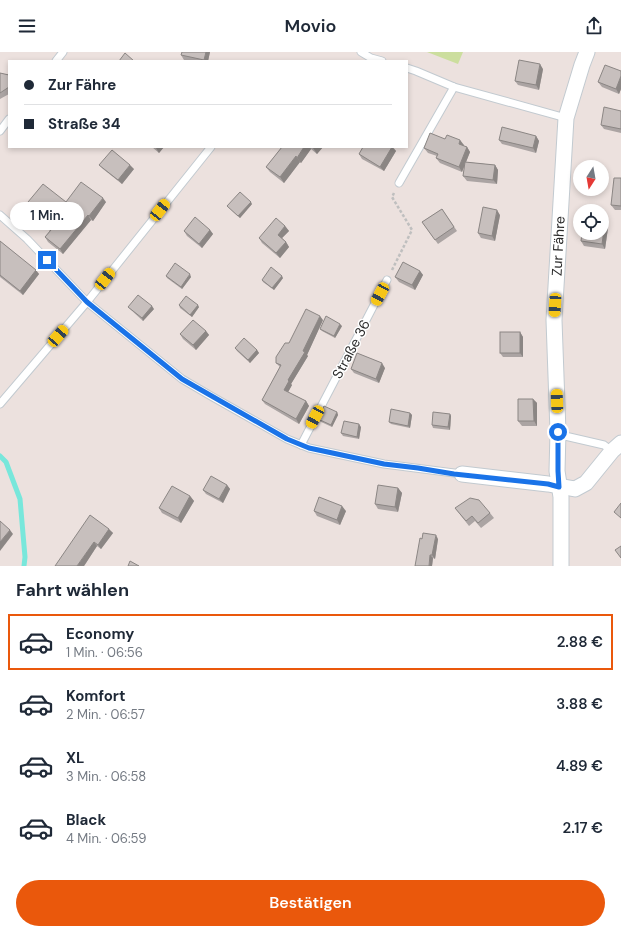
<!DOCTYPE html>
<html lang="de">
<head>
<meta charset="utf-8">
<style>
	:root { --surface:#fff; --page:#f6f6f7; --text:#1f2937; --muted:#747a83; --line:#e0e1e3; --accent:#ea580c }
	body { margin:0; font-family:"DM Sans",sans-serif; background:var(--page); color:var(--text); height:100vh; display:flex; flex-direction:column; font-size:15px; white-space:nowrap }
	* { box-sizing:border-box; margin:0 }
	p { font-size:13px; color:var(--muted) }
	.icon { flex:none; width:22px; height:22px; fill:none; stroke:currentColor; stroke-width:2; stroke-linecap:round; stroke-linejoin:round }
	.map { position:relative; height:514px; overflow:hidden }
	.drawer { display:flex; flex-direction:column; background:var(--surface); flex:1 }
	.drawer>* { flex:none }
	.guide { position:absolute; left:8px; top:8px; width:400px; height:88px; border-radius:0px; box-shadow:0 2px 6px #0003; display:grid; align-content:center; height:88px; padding:0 16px; background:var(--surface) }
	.needle { width:26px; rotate:191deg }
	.fabs { position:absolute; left:573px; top:108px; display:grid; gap:8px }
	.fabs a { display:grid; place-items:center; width:36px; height:36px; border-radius:50%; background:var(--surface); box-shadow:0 2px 6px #0003; font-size:20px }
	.end { position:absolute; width:18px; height:18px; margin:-9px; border:5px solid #1a73e8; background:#fff; box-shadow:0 0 0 2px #fff }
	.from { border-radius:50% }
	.bubble { position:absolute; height:28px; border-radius:14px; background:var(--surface); box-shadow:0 2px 6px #0003; font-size:13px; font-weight:600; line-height:28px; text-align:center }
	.car { position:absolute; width:12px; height:24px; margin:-12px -6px; border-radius:5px; box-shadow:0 0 3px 1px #0007; background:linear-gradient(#f5c518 24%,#345 0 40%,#f5c518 0 76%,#345 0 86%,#f5c518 0) }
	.guide b { display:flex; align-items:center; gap:14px; height:38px; font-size:15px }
	.guide b+b { border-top:1px solid var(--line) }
	.guide i { width:10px; height:10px; background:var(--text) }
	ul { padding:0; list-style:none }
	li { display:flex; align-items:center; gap:12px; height:56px; margin:0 8px 6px; padding:0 8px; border:2px solid transparent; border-radius:0px }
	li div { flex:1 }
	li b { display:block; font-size:15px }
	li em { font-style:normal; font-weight:600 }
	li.on { border-color:var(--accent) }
	li>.icon { width:36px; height:36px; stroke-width:1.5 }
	h2 { padding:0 16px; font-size:18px; line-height:48px }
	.cta { display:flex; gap:8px; margin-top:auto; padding:8px 16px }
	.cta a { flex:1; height:46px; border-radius:24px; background:var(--accent); color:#fff; font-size:16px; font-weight:600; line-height:46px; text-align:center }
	header { display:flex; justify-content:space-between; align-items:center; height:52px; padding:0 16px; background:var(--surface); font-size:18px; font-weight:600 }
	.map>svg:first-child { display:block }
</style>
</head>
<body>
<header><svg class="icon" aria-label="menu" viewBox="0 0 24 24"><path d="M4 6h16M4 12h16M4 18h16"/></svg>Movio<svg class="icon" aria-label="share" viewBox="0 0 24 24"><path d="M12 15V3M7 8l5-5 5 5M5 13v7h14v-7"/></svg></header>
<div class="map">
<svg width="621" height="514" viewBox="0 0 621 514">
	<rect width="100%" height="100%" fill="#ece1de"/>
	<path fill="#ccde9e" d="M427,0H463L458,12Z"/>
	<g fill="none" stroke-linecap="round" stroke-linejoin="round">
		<path stroke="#78e7db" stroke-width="5" d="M0,404L6,410L20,447L25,505L24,514"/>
		<g stroke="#c2cad0" stroke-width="9">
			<g id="lane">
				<path d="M361,0L371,6L382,9"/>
				<path d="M56,9L63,0"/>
				<path d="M407,16L416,19L454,35L566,66"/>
				<path d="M0,79L9,67"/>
				<path d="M399,131L454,35"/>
				<path d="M0,163L27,187L87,250L182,327L211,344L287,387L309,396L384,412L462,422"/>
				<path d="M0,352L87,250L211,95"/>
				<path d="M558,380L565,384L604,393L612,399"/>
				<path d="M301,393L387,228"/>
			</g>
		</g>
		<g stroke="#c2cad0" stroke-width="17">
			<g id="street">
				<path d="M462,422L548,432L575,437L586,431L612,399L621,391"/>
				<path d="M561,514V445L557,419L558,380L554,268L566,66L582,13L587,0"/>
			</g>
		</g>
		<path stroke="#bfbfbf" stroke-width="2.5" stroke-dasharray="3 2" stroke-linecap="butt" d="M392,218L412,178L392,145L394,141"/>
		<use href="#lane" stroke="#fff" stroke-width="7"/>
		<use href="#street" stroke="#fff" stroke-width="15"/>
	</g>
	<g fill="#aba4a3">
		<path d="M182,0H210L208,9H190L184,8L181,3Z"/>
		<path d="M543,17L539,38L518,33L515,29Z"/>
		<path d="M621,19V37L619,42L602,35L598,30Z"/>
		<path d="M0,21L9,23V42L0,47Z"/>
		<path d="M621,59V81L604,77L601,73Z"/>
		<path d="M536,84L539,89L536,101L502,92L499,88Z"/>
		<path d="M464,93V94L467,95L470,100L466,110L495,113L498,118L497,132L467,129L463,124L465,112L462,120L440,111L436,106L437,104L428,101L424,96Z"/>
		<path d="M152,95H164L159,101Z"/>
		<path d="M282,95H323L317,102L311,97L301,111L300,110L284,131L270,120L266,115Z"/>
		<path d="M363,95H393L396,99L384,119L362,107L359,102Z"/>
		<path d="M99,113L134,117L122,132L103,117Z"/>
		<path d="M621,126V158H615L611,153Z"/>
		<path d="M66,150H106L93,169L91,168L63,202L48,190L45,185L50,179L26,161L23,156Z"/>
		<path d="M252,152L240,166L229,156L227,154Z"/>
		<path d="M442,157L457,179L438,192L422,170Z"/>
		<path d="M500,163L495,189L481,186L478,181Z"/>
		<path d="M285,174L289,179L282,186L286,190L289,195L280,206L262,191L259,186Z"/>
		<path d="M608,176L605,197L584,194L581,189Z"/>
		<path d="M210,178L213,182L202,196L187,184L184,179Z"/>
		<path d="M0,189L39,222L23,243L0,225Z"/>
		<path d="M420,219L423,223L415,238L399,230L395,225Z"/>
		<path d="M166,224L191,225L182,237L167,226Z"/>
		<path d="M283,226L274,238L263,230L262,228Z"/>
		<path d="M179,253L199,255L192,265L180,256Z"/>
		<path d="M128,255L154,257L143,269L130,257Z"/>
		<path d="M323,268L307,303L308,304L291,332L292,333L288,340L306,349L309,354L299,372L265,352L262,348L280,315L276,311L289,291Z"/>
		<path d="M342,274L335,286L322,279L320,277Z"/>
		<path d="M206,279L209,283L196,298L183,287L180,282Z"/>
		<path d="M520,280L523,285V305H503L500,301Z"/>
		<path d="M235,296L257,298L259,301L250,311L237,299Z"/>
		<path d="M385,316L379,331L354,321L351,317Z"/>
		<path d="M533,347L537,351V374H522L518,369Z"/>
		<path d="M337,360L338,363L332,375L319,369L318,367Z"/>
		<path d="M410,361L412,363L410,376L391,372L389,370Z"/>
		<path d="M450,362L451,364L450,378L433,376L432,373Z"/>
		<path d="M361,375L359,387L343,384L341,381Z"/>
		<path d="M227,433L230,437L223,451L206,442L203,438Z"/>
		<path d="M398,436L402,441L398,460L378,457L375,452Z"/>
		<path d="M190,444L194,449L181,471L162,461L159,456Z"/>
		<path d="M455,456L490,461L494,466L481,476L475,469L469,474Z"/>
		<path d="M314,459H346L340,473L317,464Z"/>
		<path d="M90,463L113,481L101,497L97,494L84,514Z"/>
		<path d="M422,487H438L435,507L433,506L432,514Z"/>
	</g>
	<g fill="#8b8684">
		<path d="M206,0H210L208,9L204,8Z"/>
		<path d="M540,12L543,17L539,38L536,33Z"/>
		<path d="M621,24V37L619,42L616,37Z"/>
		<path d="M536,84L539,89L536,101L533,96Z"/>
		<path d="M460,88L464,93L462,97L459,92Z"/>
		<path d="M157,95H164L159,101L156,96Z"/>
		<path d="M304,95H310L311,97L301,111L297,106Z"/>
		<path d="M314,95H323L317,102L313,96Z"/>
		<path d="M392,95L396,99L384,119L380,115Z"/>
		<path d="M467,95L470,100L462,120L459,115Z"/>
		<path d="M296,104L300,110L284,131L280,125Z"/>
		<path d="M130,113L134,117L122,132L118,128Z"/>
		<path d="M495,113L498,118L497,132L493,128Z"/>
		<path d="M103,146L106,150L93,169L89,164Z"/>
		<path d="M251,150L252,152L240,166L238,164Z"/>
		<path d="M497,158L500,163L495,189L492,184Z"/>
		<path d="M88,163L91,168L63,202L60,197Z"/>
		<path d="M605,171L608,176L605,197L602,192Z"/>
		<path d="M285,174L289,179L281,187L278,183Z"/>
		<path d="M210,178L213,182L202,196L199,192Z"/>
		<path d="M286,190L289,195L280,206L276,201Z"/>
		<path d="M36,218L39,222L23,243L20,239Z"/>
		<path d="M420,219L423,223L415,238L412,233Z"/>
		<path d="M190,222L191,225L182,237L181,235Z"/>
		<path d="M282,224L283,226L274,238L272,236Z"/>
		<path d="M198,253L199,255L192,265L190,263Z"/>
		<path d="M152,254L154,257L143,269L142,266Z"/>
		<path d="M320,264L323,268L307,303L308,304L291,332L292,333L287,342L284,338L288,328L303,299Z"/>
		<path d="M340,272L342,274L335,286L334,284Z"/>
		<path d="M206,279L209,283L196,298L193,293Z"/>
		<path d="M520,280L523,285V305L520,301Z"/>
		<path d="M257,298L259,301L250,311L248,308Z"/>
		<path d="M382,311L385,316L379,331L376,327Z"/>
		<path d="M533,347L537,351V374L534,369Z"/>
		<path d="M306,349L309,354L299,372L296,367Z"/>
		<path d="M337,360L338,363L332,375L331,373Z"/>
		<path d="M410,361L412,363L410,376L408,374Z"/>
		<path d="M450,362L451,364L450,378L448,375Z"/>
		<path d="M359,372L361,375L359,387L357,385Z"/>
		<path d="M227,433L230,437L223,451L219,447Z"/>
		<path d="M398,436L402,441L398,460L395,455Z"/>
		<path d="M190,444L194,449L181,471L178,466Z"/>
		<path d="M342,454L346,459L340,473L337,468Z"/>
		<path d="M109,477L113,481L101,497L98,493Z"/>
		<path d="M10,478L13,482L0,499V490Z"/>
		<path d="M436,483L438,487L435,507L432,503Z"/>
		<path d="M94,490L97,494L84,514H77Z"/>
		<path d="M430,503L433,506L432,514H429Z"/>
	</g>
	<g fill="#c7bfbd" stroke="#8b8684">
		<path d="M182,0H206L204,8L181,3Z"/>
		<path d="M125,1L134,9H119Z"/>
		<path d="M519,8L540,12L536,33L515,29Z"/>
		<path d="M605,13L621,19V24L616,37L598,30Z"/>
		<path d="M0,21L9,23V35L0,41Z"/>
		<path d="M604,55L621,59V77L601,73Z"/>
		<path d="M502,75L536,84L533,96L499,88Z"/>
		<path d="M430,81L445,87L447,83L460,88L459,92L467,95L459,115L436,106L438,102L424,96Z"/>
		<path d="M282,95H304L297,106L296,104L280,125L266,115Z"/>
		<path d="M363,95H392L380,115L359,102Z"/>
		<path d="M112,98L130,113L118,128L99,113Z"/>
		<path d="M465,110L495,113L493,128L463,124Z"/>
		<path d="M614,126H621V154L611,153Z"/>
		<path d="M81,130L103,146L89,164L88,163L60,197L45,185L51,178L23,156L43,132L66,150Z"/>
		<path d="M240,140L251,150L238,164L227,154Z"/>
		<path d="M483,155L497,158L492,184L478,181Z"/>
		<path d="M442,157L454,175L435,188L422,170Z"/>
		<path d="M195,165L210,178L199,192L184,179Z"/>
		<path d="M276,166L285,174L278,183L286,190L276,201L259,186Z"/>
		<path d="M602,171H605L602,192L581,189L582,181H602Z"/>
		<path d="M0,189L36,218L20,239L0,223Z"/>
		<path d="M403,210L420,219L412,233L395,225Z"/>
		<path d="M175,211L190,222L181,235L166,224Z"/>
		<path d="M271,215L282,224L272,236L262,228Z"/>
		<path d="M138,243L152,254L142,266L128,255Z"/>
		<path d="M186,244L198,253L190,263L179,253Z"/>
		<path d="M306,257L320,264L303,299L305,300L288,328L289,329L284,338L306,349L296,367L262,348L281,313L276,311V305L285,291H289Z"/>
		<path d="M326,264L340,272L334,284L320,277Z"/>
		<path d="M193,268L206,279L193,293L180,282Z"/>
		<rect x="500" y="280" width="20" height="21"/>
		<path d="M244,286L257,298L248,308L235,296Z"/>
		<path d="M357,301L382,311L376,327L351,317Z"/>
		<path d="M518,347H533L534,369H518Z"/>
		<path d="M324,354L337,360L331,373L318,367Z"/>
		<path d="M391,357L410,361L408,374L389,370Z"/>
		<path d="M433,360L450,362L448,375L432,373Z"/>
		<path d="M344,369L359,372L357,385L341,381Z"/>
		<path d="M211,424L227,433L219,447L203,438Z"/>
		<path d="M378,433L398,436L395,455L375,452Z"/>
		<path d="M172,434L190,444L178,466L159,456Z"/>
		<path d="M319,445L342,454L337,468L314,459Z"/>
		<path d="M470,446L479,448L490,461L478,471L472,464L466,469L455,456Z"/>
		<path d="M621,451V466L614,460Z"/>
		<path d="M90,463L109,477L98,493L94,490L77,514H55Z"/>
		<path d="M0,469L10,478L0,490Z"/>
		<path d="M423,481L436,483L432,503H430L429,514H415L420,486L422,487Z"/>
		<path d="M621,494V506L615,498Z"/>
		<path d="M130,509L139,514H128Z"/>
	</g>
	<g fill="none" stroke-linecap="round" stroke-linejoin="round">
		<path stroke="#1a73e8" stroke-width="5" d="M47,208L87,250L182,327L287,387L309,396L384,412L418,416L454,422L548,432L559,435L558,419V380"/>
	</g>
	<g text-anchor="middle" stroke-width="3" stroke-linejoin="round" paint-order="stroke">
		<g font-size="14" fill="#2b2b2b" stroke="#fff">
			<text transform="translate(558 194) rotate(-87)" y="5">Zur Fähre</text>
			<text transform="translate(351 297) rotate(-62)" y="5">Straße 36</text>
		</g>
	</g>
</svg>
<div class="fabs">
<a><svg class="needle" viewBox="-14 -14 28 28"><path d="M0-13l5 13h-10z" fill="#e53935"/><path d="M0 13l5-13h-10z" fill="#747a83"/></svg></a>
<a><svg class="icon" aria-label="locate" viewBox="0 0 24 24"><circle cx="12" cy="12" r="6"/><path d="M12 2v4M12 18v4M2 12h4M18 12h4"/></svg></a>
</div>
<i class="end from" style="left:558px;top:380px"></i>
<i class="end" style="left:47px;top:208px"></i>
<div class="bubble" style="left:10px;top:150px;width:74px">1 Min.</div>
<i class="car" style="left:160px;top:158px;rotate:38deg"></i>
<i class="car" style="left:105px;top:227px;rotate:38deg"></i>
<i class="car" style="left:380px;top:242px;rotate:208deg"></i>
<i class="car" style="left:555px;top:253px;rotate:183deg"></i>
<i class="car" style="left:58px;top:284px;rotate:41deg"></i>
<i class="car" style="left:557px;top:349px;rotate:358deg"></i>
<i class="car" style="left:315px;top:365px;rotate:208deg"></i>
<div class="guide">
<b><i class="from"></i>Zur Fähre</b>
<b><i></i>Straße 34</b>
</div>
</div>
<section class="drawer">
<h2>Fahrt wählen</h2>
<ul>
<li class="on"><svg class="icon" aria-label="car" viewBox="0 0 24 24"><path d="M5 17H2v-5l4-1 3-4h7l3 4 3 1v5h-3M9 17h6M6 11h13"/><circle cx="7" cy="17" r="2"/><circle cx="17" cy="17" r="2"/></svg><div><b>Economy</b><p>1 Min. · 06:56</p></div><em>2.88 €</em></li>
<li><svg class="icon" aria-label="car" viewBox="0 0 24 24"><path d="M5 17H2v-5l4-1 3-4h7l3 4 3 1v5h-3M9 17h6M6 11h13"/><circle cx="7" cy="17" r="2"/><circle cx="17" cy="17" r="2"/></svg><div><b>Komfort</b><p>2 Min. · 06:57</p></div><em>3.88 €</em></li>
<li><svg class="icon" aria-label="car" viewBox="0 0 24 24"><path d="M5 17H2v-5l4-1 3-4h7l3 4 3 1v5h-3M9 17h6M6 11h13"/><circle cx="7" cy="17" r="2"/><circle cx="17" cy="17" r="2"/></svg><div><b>XL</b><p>3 Min. · 06:58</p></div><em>4.89 €</em></li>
<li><svg class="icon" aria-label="car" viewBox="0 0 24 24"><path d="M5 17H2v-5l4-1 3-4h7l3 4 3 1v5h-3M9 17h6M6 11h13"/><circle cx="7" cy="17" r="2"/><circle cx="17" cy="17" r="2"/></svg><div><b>Black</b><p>4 Min. · 06:59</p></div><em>2.17 €</em></li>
</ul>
<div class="cta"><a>Bestätigen</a></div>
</section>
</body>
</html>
